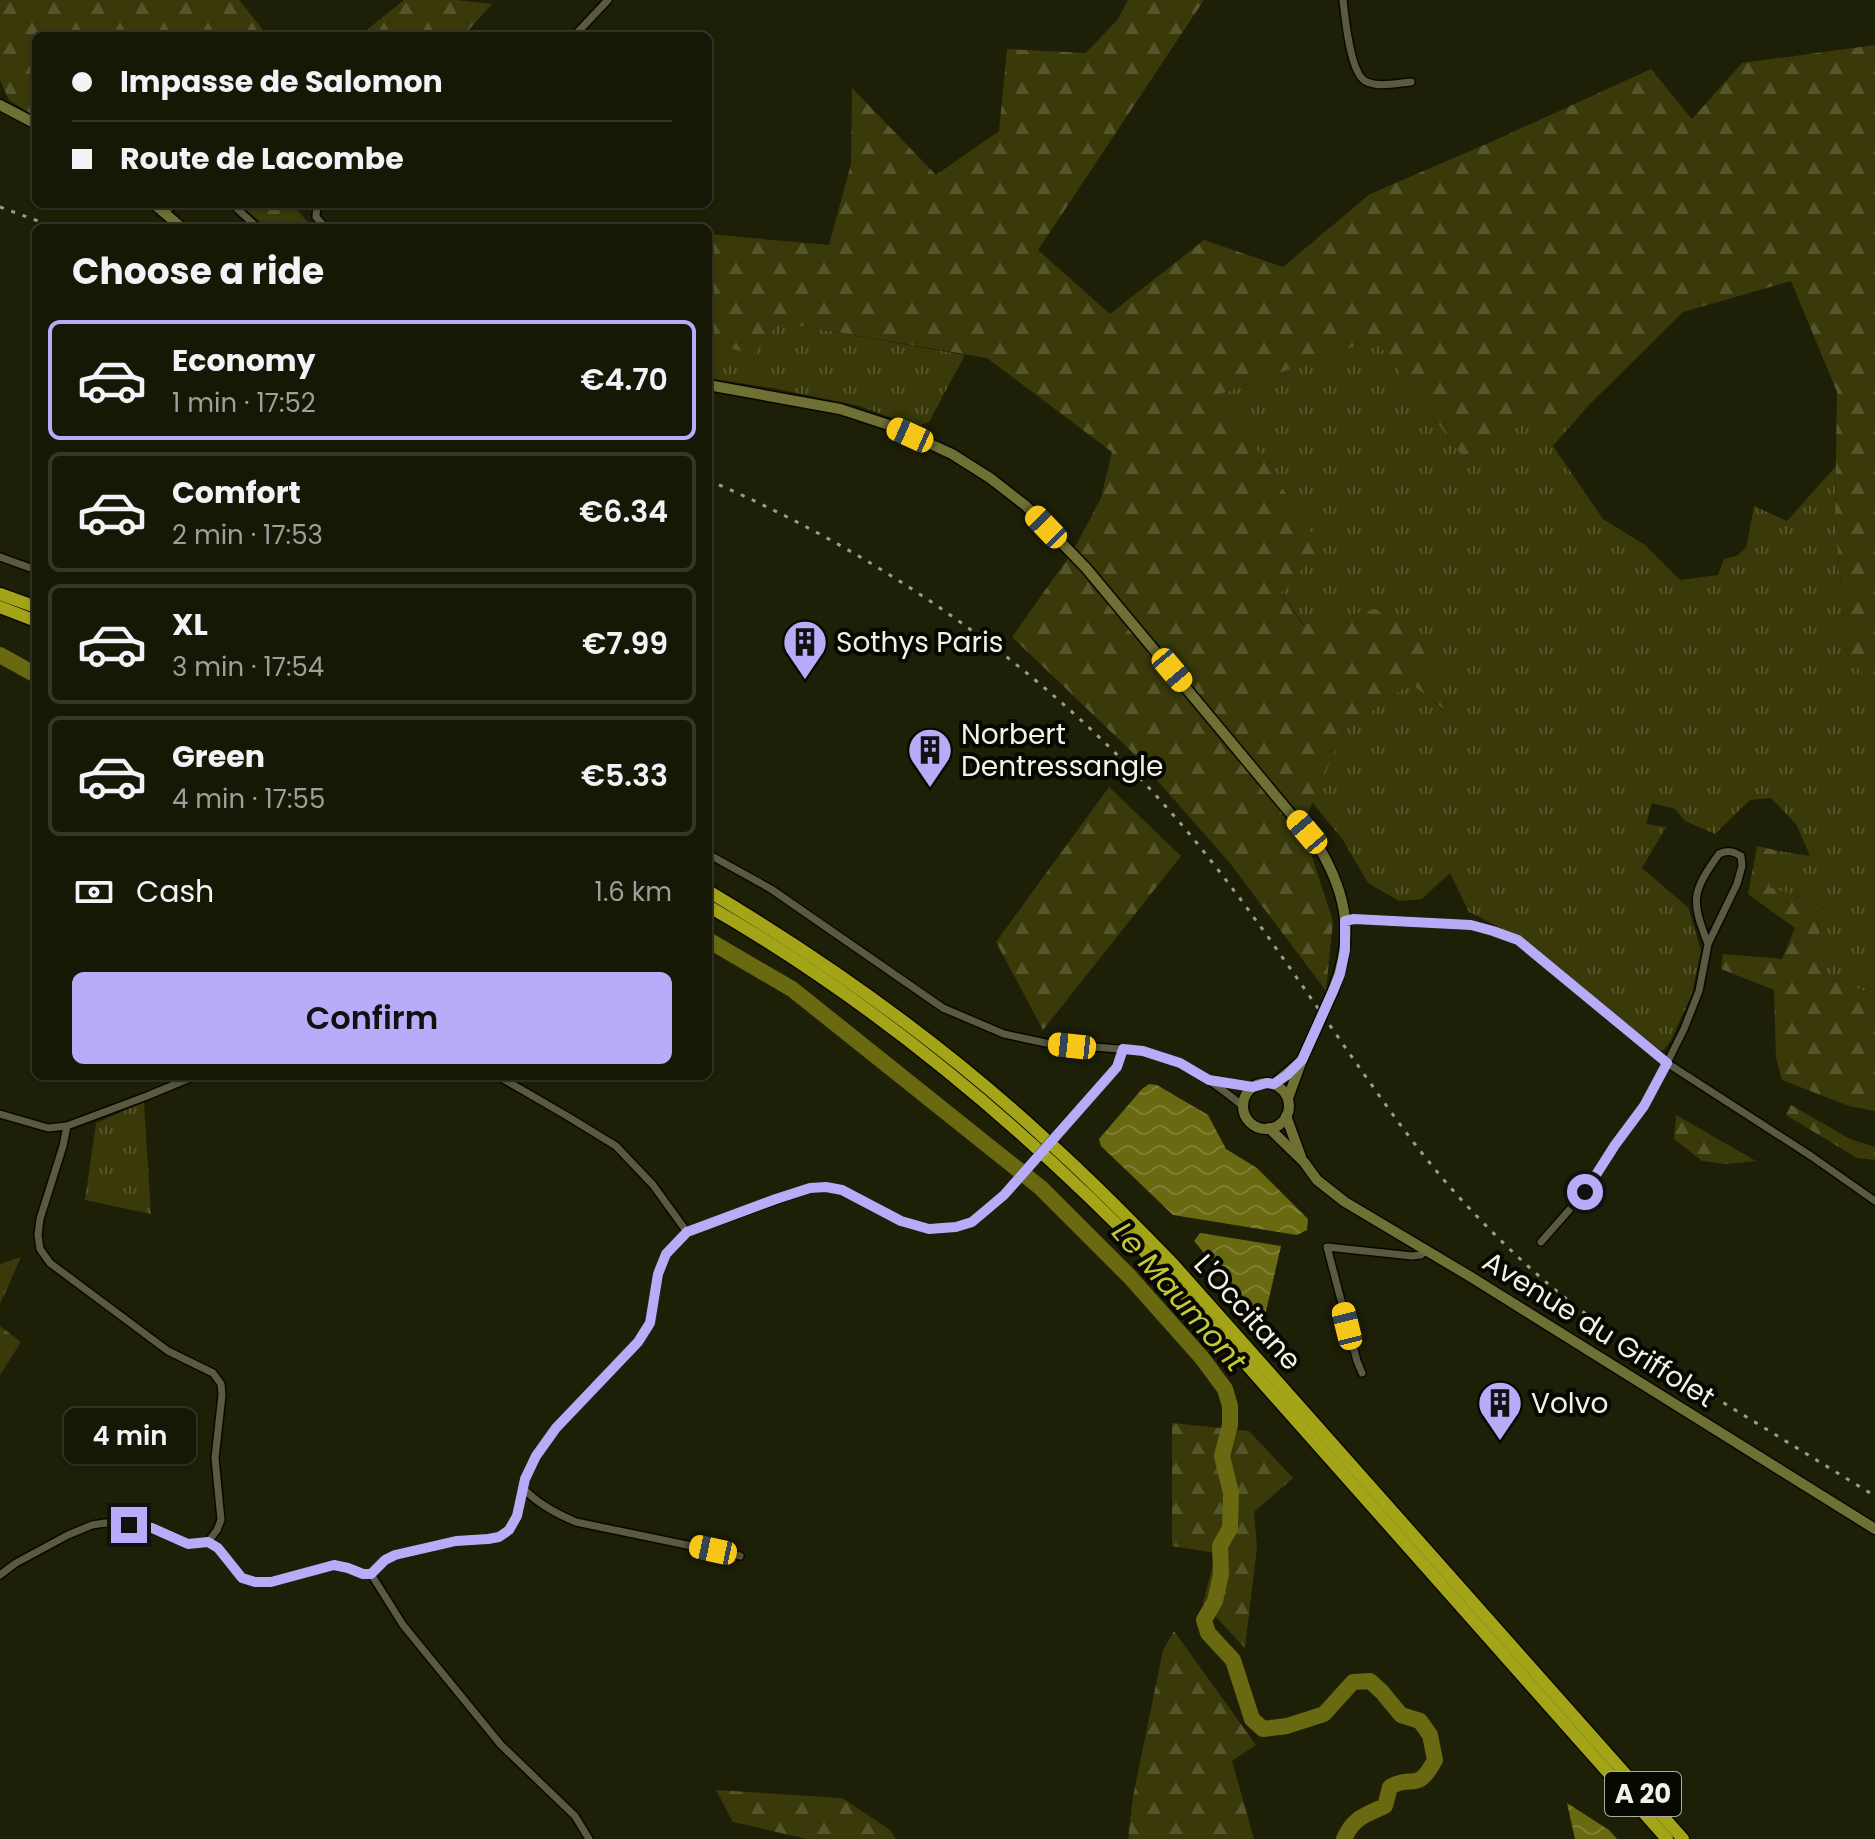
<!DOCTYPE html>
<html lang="en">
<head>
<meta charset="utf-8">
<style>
	:root { --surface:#161705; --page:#232413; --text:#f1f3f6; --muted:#9e9f9a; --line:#353627; --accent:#b6acf8 }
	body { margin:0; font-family:Poppins,sans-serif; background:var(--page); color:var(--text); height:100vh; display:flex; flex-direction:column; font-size:30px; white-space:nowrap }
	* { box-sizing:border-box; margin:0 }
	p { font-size:26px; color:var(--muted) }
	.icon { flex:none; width:44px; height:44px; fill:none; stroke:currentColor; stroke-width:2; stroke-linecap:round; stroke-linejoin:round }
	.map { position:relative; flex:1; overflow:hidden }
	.details { position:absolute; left:32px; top:224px; width:680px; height:856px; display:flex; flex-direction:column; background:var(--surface); border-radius:12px; box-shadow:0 2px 6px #0004,0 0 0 2px var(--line) }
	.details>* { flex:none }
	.hud { position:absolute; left:32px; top:32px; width:680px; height:176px; border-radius:12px; box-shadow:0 2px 6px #0004,0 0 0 2px var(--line); display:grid; align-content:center; height:176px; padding:0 40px; background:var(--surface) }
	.end { position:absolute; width:36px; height:36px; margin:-18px; border:10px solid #b6acf8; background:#111; box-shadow:0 0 0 4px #111 }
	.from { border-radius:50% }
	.bubble { position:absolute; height:56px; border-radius:12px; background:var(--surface); box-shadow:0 2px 6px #0004,0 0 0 2px var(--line); font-size:26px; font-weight:600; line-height:56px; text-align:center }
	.car { position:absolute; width:24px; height:48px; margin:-24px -12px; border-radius:10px; box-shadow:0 0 6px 2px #0007; background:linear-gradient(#f5c518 24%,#345 0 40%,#f5c518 0 76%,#345 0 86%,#f5c518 0) }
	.hud b { display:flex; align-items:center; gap:28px; height:76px; font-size:30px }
	.hud b+b { border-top:2px solid var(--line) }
	.hud i { width:20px; height:20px; background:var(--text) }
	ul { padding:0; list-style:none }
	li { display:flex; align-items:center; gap:24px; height:120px; margin:0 16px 12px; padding:0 24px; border:4px solid var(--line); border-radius:12px }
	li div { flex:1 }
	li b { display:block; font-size:30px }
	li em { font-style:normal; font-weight:600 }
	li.selected { border-color:var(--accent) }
	li>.icon { width:72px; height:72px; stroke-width:1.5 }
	h2 { padding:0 40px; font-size:36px; line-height:96px }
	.pay { display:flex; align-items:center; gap:20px; height:88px; padding:0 40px; font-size:30px }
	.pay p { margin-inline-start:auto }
	.button { display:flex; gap:16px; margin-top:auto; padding:16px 40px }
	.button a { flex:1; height:92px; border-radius:12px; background:var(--accent); color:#111; font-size:32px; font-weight:600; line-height:92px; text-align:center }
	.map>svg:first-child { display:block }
</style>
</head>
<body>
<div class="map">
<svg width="1875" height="1839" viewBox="0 0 1875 1839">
	<defs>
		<pattern id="grass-tufts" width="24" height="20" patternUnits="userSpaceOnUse" patternTransform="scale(2)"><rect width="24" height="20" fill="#393909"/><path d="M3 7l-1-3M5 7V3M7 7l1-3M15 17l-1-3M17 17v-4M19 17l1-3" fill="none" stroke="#56562d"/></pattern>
		<pattern id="forest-firs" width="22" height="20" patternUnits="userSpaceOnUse" patternTransform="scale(2)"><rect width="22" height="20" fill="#393909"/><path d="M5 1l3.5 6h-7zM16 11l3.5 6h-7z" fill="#56562d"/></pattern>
		<pattern id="water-waves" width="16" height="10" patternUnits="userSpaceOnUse" patternTransform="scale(2)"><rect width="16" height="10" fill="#686911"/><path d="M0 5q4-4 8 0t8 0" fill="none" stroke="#7e7f34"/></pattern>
	</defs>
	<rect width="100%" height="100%" fill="#1e1f07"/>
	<g fill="url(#grass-tufts)">
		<path d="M779,322L965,355L929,422L915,427L860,406L772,388L708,378V341L753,354Z"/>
		<path d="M1375,339L1463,457L1516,426L1589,405L1553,446L1603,519L1645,545L1680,580L1718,575L1724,559L1736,556L1746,548L1754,506L1787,521L1836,466L1835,521L1847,653L1875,690V995L1826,977L1815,902L1768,887L1779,851L1810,856L1796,824L1771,798L1750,800L1715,834L1685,821L1675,809L1652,803L1646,824L1666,827L1642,868L1688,907L1701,950L1692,994L1671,1040L1664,1050H1660L1521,938L1469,912L1450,873L1422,899L1399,901L1368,883L1343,840L1312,802L1344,731L1410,683L1448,713L1375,610L1304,625L1281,593L1220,394Z"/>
		<path d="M144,1102L151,1214L85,1200L96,1123Z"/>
	</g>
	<g fill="url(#forest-firs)">
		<path d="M0,0H239L268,36H36V117L9,100L0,80Z"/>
		<path d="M404,0H456L492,4L463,36H359Z"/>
		<path d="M1128,0H1204L1038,250L1110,314L1204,240L1283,267L1370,194L1491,142L1651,69L1692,119L1742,63L1875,45V690L1847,653L1835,521L1837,392L1791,281L1683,312L1589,405L1516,426L1463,457L1375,339L1220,394L1321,547L1281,593L1303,625L1375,609L1417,630L1450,714L1410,683L1344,731L1302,826L1333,921L1326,991L1229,862L1133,753L1012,637L1073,551L1101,498L1112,452L987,358L779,322L753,355L708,341V234L829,245L851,164L852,88L936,175L999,131L1007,49L1086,53L1118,19Z"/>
		<path d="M239,204H292L313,228H267Z"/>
		<path d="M1109,787L1181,856L1043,1030L996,942Z"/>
		<path d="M1757,846L1779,851L1769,887L1815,902L1826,977L1875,995V1111L1849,1106L1782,1080L1776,1058L1774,990L1721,969L1723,954L1782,959L1795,928L1748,894Z"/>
		<path d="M1791,1105L1850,1139L1875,1147V1160L1857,1158L1786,1115Z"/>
		<path d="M1676,1115L1756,1161L1726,1164L1702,1161L1674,1139Z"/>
		<path d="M21,1257L0,1304V1264Z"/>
		<path d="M0,1326L21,1342L0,1375Z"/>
		<path d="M1172,1423L1249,1431L1293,1478L1254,1512L1257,1547L1245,1648L1203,1603L1216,1553L1172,1546Z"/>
		<path d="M1174,1631L1256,1745L1232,1761L1254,1839H1128L1133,1796L1163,1650Z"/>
		<path d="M716,1790L842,1798L889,1829L896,1839H807L733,1822Z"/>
	</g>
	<g fill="url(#water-waves)">
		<path d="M1149,1084L1157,1085L1208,1115L1226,1149L1257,1168L1308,1219L1307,1230L1297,1235L1173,1215L1101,1146L1099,1139L1142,1089Z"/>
		<path d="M1200,1233L1281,1246L1264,1320L1261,1321L1194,1241Z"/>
		<path d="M1567,1803L1609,1830L1617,1839H1575Z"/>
	</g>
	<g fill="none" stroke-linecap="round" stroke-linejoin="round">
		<g stroke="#686911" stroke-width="16">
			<path d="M0,655L36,675"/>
			<path d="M708,940L792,989L1041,1188L1130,1277L1202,1358L1225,1389L1230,1406V1425L1222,1456L1231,1493L1230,1528L1220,1546L1221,1574L1215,1601L1204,1620L1208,1633L1233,1660L1252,1719L1263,1729L1287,1726L1324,1714L1353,1682L1370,1681L1382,1692L1401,1715L1420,1721L1430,1735L1435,1760C1416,1795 1413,1773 1390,1787L1385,1806C1365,1815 1353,1818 1344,1839"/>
		</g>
		<g stroke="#090800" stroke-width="10">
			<g id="street">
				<path d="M1343,0C1345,17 1350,72 1365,81C1377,88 1398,83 1411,82"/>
				<path d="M574,36L608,0"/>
				<path d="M232,204L258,228"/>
				<path d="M317,204L316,217L326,228"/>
				<path d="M163,212L176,204"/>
				<path d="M0,557L36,570"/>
				<path d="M708,854L771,889L943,1008L1004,1034L1046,1043L1143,1051C1185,1062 1210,1079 1244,1107"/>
				<path d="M1345,921L1354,919L1471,925L1493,931L1518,940L1667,1063L1811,1156L1875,1201"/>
				<path d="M498,1076L567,1116L616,1146L653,1185L687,1232"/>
				<path d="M1212,1080L1253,1087"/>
				<path d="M0,1114L48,1128L67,1126L147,1096L195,1076"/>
				<path d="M1073,1116L1117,1067L1123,1049"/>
				<path d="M67,1126L63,1146L40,1219L38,1235L40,1249L50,1263L168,1351L213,1373L221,1384L222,1395L215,1458L221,1520L217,1530L208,1542"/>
				<path d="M1541,1242L1585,1192L1615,1145L1644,1106L1667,1063L1684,1029L1699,991L1708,944L1737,884L1742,866L1741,856C1733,851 1727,850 1719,854C1691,893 1691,900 1708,944"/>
				<path d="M1362,1373L1357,1361L1327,1247L1412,1256L1421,1255L1425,1251"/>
				<path d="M524,1489C538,1504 557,1514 576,1522L740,1556"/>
				<path d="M371,1574L385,1560L395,1555L456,1541L488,1539L499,1537L509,1530L517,1516L525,1479L536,1456L556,1428L638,1342L650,1323L658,1274L666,1254L687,1232L810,1188L826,1187L842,1190L901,1221L929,1229L956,1227L972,1222L1004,1195"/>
				<path d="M371,1574L403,1625L501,1745L575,1816L589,1839"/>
				<path d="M0,1575L16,1563L68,1535L92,1525L105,1523L152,1528L188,1544L208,1542L218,1548L242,1578L255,1582H271L334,1565L348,1568L363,1574H371"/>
			</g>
		</g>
		<g stroke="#090800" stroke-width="13">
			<g id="secondary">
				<path d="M0,105L36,124"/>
				<path d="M154,204L182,228"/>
				<path d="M708,385L840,409L889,425L952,454L990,478L1026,506L1086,568L1320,849C1348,897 1354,939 1333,991"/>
				<circle cx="1266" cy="1106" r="23"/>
				<path d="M1274,1084L1298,1064"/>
				<path d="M1288,1098L1302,1060L1316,1029"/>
				<path d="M1286,1116L1301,1157"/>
				<path d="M1269,1128L1304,1162L1317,1180L1345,1202L1471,1277L1875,1529"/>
			</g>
		</g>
		<g stroke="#090800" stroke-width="15">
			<g id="highway">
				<path d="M0,594L36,607"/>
				<path d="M0,607L36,621"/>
				<path d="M708,891C827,962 940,1042 1042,1136C1088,1177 1130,1220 1173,1264L1683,1839"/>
				<path d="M708,906C877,1003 1033,1135 1168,1276L1667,1839"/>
			</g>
		</g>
		<use href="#street" stroke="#595a41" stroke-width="7"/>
		<use href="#secondary" stroke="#6f7034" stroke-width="10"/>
		<use href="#highway" stroke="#a3a417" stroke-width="12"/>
		<g stroke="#9b9c8a" stroke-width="3" stroke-dasharray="4 8" stroke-linecap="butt">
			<path d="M0,207L57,228"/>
			<path d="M708,480C902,563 1082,695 1212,862C1264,928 1311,999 1359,1067C1394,1117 1429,1166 1471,1210C1505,1246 1542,1281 1582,1311C1624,1342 1669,1369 1714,1397C1768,1430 1821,1463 1875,1496"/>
		</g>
		<g stroke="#090800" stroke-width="10" stroke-linecap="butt">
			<path id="street-bridge" d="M1004,1195L1073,1116"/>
		</g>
		<g stroke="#090800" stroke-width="13" stroke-linecap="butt">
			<path id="secondary-bridge" d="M1316,1029L1333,991"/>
		</g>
		<use href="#street-bridge" stroke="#595a41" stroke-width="7"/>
		<use href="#secondary-bridge" stroke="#6f7034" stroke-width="10"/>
	</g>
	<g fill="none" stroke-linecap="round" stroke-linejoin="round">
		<path stroke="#b6acf8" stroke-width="10" d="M129,1525L152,1528L188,1544L208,1542L218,1548L242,1578L255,1582H271L334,1565L348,1568L363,1574H371L385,1560L395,1555L456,1541L488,1539L499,1537L509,1530L517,1516L525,1479L536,1456L556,1428L638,1342L650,1323L658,1274L666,1254L687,1232L776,1199L810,1188L826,1187L842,1190L901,1221L929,1229L956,1227L972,1222L1004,1195L1117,1067L1123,1049L1143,1051L1180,1063L1209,1080L1253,1087L1267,1083L1274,1084L1287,1075L1302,1060L1333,991L1340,974L1345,950V921L1354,919L1471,925L1493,931L1518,940L1667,1063L1644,1106L1615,1145L1585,1192"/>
	</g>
	<defs>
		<g id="building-pin" transform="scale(2.3)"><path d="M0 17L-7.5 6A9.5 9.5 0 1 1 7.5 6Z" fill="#b6acf8" stroke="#080802"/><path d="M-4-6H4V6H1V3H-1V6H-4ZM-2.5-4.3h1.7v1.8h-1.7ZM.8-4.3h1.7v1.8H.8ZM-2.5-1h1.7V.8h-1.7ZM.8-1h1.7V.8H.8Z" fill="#111"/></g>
	</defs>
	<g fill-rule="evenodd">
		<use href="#building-pin" x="805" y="642"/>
		<use href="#building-pin" x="930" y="750"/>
		<use href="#building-pin" x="1500" y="1403"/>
	</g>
	<g text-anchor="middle" stroke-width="8" stroke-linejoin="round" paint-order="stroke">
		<rect fill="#080802" stroke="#acaca1" stroke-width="2" x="1605" y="1772" width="76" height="44" rx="6"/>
		<g font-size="26" font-weight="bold" fill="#f2f3e5">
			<text x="1643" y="1803">A 20</text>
		</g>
		<g font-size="28" fill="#f2f3e5" stroke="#080802" text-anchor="start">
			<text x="836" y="652">Sothys Paris</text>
			<text x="961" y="744">Norbert<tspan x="961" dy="32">Dentressangle</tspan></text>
			<text x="1531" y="1413">Volvo</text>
		</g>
		<g font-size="28" fill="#f2f3e5" stroke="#080802">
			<text transform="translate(1248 1312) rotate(48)" y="10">L'Occitane</text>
			<text transform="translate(1599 1329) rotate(32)" y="10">Avenue du Griffolet</text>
		</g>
		<g font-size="30" font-style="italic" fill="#c6c835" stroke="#080802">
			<text transform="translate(1179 1297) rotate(49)" y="10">Le Maumont</text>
		</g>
	</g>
</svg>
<i class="end from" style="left:1585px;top:1192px"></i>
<i class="end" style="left:129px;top:1525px"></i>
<div class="bubble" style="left:64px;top:1408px;width:132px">4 min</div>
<i class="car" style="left:910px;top:435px;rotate:294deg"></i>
<i class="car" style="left:1046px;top:527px;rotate:316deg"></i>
<i class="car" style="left:1172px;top:670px;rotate:140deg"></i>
<i class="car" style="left:1307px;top:832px;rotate:320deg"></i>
<i class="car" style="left:1072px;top:1046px;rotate:276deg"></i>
<i class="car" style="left:1347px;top:1326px;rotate:346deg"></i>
<i class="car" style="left:713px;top:1550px;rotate:282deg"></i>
<div class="hud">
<b><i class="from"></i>Impasse de Salomon</b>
<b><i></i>Route de Lacombe</b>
</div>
<section class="details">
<h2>Choose a ride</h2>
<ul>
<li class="selected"><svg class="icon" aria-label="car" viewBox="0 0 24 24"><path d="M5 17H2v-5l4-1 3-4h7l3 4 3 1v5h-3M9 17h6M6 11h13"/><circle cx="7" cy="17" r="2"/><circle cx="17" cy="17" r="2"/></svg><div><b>Economy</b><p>1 min · 17:52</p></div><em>€4.70</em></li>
<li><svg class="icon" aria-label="car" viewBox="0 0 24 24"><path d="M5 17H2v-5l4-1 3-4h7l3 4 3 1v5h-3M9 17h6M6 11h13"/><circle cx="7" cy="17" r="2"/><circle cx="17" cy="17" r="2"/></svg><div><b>Comfort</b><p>2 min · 17:53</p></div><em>€6.34</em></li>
<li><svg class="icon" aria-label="car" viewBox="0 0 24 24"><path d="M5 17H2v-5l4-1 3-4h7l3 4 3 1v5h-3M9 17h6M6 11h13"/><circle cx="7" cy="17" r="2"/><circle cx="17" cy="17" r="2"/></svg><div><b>XL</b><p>3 min · 17:54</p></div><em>€7.99</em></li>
<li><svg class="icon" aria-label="car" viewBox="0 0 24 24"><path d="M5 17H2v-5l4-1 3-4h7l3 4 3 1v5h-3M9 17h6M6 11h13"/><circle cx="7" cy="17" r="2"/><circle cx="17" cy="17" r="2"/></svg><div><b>Green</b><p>4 min · 17:55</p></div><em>€5.33</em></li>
</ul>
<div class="pay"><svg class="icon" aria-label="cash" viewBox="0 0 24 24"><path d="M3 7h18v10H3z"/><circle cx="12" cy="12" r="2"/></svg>Cash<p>1.6 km</p></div>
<div class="button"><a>Confirm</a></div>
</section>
</div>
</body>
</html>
